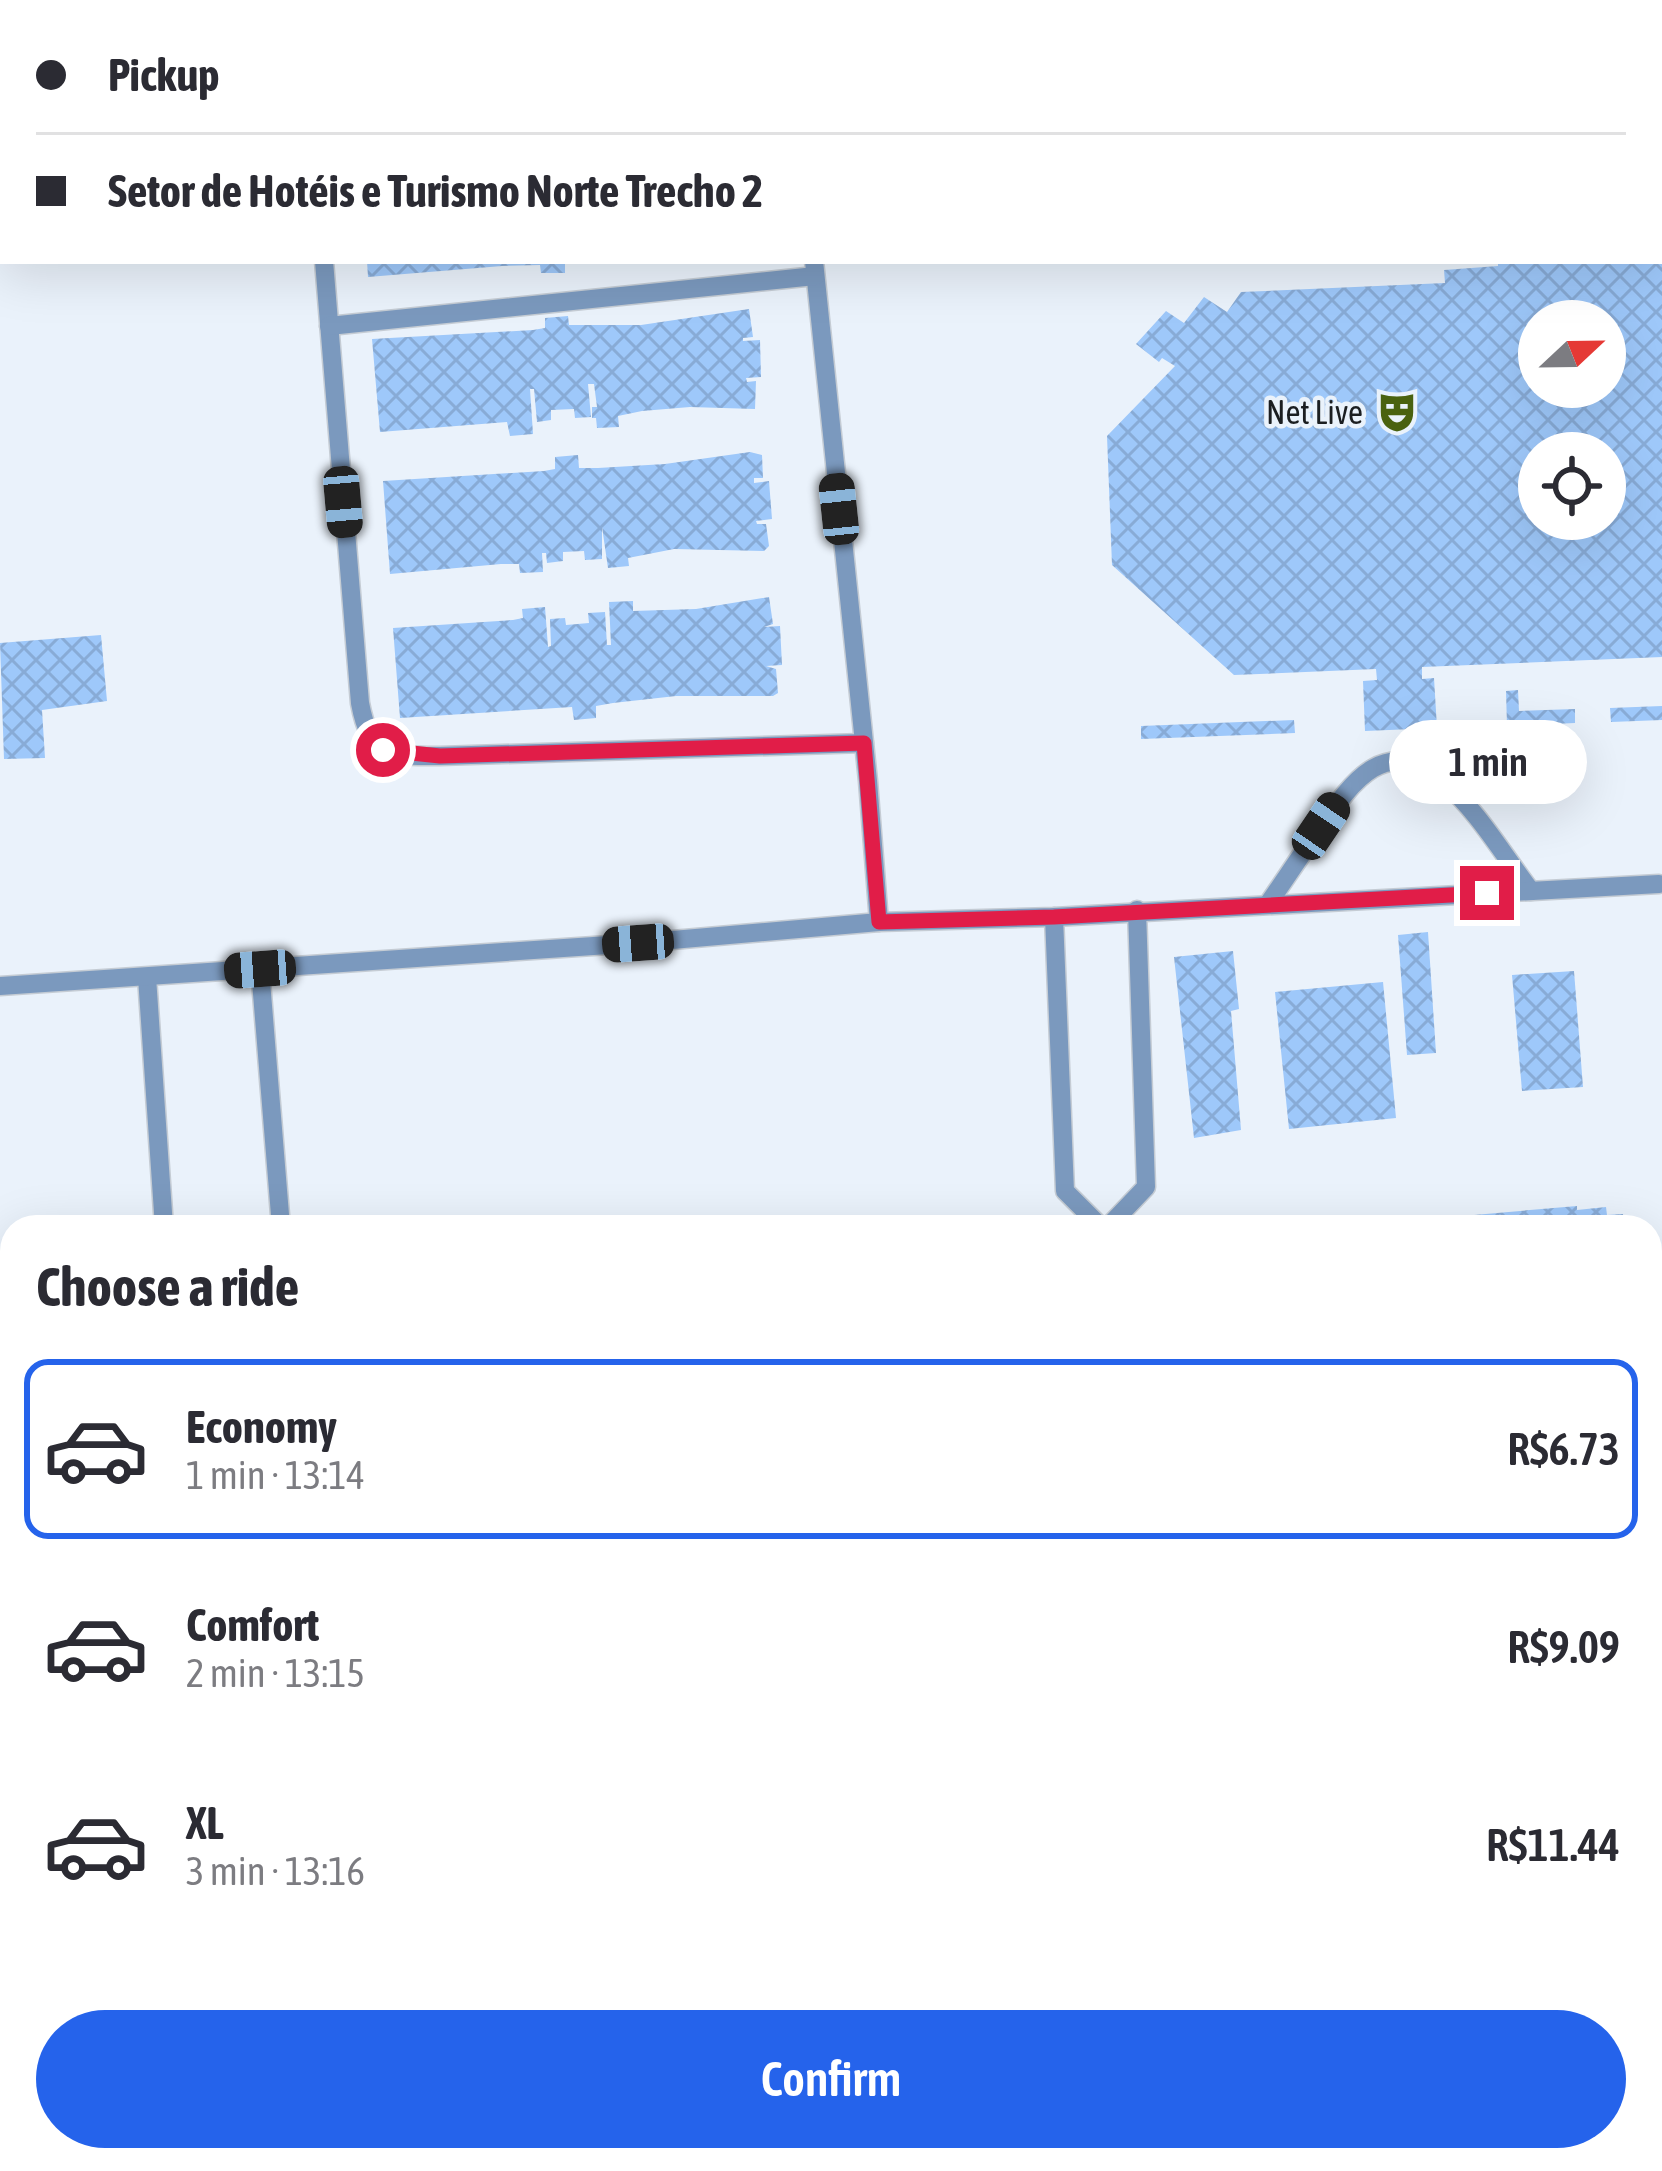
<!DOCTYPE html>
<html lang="en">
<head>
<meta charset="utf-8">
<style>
	:root { --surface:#fff; --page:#f2f2f3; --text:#2b2b33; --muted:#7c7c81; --line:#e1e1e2; --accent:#2563eb }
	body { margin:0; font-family:"Asap Condensed",sans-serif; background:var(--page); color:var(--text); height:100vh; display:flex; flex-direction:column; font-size:45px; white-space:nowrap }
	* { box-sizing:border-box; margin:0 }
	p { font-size:39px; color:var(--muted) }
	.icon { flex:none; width:66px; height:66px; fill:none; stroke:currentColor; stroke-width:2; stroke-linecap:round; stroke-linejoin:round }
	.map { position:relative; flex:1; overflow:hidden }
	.side { position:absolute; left:0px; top:1215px; width:1662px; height:957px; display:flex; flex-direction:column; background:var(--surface); border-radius:36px 36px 0 0; box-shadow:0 12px 48px #0002 }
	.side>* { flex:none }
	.guide { position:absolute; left:0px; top:0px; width:1662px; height:264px; box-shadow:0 12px 48px #0002; display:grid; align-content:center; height:264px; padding:0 36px; background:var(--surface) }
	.needle { width:78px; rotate:68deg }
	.buttons { position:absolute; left:1518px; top:300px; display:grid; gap:24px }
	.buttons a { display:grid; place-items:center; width:108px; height:108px; border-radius:50%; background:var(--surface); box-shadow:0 12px 48px #0002; font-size:60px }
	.end { position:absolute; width:54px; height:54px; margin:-27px; border:15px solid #e11d48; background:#fff; box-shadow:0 0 0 6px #fff }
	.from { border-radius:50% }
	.bubble { position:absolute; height:84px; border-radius:42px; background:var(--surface); box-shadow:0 12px 48px #0002; font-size:39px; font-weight:600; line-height:84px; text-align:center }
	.car { position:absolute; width:36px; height:72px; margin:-36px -18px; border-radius:15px; box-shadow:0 0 9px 3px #0007; background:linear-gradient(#222 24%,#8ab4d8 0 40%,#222 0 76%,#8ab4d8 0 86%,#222 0) }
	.guide b { display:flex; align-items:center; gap:42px; height:114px; font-size:45px }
	.guide b+b { border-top:3px solid var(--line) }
	.guide i { width:30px; height:30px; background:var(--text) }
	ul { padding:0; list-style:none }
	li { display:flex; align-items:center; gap:36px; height:180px; margin:0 24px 18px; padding:0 12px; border:6px solid transparent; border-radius:24px }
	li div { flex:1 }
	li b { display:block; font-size:45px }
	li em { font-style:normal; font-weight:600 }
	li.active { border-color:var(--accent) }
	li>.icon { width:108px; height:108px; stroke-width:1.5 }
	h2 { padding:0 36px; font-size:54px; line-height:144px }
	.primary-button { display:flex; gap:24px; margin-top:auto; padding:24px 36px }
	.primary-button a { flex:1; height:138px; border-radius:72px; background:var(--accent); color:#fff; font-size:48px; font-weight:600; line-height:138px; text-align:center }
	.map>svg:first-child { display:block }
</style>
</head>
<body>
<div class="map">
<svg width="1662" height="2171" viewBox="0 0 1662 2171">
	<defs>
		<pattern id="building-cross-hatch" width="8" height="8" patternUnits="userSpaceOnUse" patternTransform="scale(3)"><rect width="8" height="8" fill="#9ec8fa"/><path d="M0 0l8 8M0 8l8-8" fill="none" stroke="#88abd6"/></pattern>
	</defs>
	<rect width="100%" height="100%" fill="#eaf2fb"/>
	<g fill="url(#building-cross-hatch)" fill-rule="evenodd">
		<path d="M367,261H565V273H541L540,265L502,266L368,277Z"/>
		<path d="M1498,261H1662V657L1422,667V679L1434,678L1437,728L1365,731L1363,681L1377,680L1376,669L1234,675L1112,565L1107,436L1175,366L1162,358L1159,362L1136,344L1166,311L1184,323L1204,297L1227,312L1241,292L1445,283L1444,270L1498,266ZM1539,321H1605V387H1539ZM1539,453H1605V519H1539Z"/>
		<path d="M749,309L753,337L743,338V341L760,340L761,377L746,378L747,382L756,381L755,409L690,407L642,411L618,416L619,427L597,428L596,418H592V407H597L594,384H588L591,417L575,418L574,409L551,410V420L537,422L534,389H530L533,434L510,436L507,422L380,432L372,339L533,330L545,328V318L568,316L569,325H641Z"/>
		<path d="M750,452L762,455L763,478H754V483L769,481L772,519L756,521L757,524H766L769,546L764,551L674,549L628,558L629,566L608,568L602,527V559L585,560L584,551L563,552V561L547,563L546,553H542L543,572L520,573L519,564H501L390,574L383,481L544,471L555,469V457L578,455L579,468H598L665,464Z"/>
		<path d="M769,597L773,624L764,627L780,626L782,665L766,666L776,669L778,693L773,696H676L613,703L596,706V718L574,720L572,707L400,718L393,628L513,620L523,618L522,609L545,607L548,647L551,646L550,619L565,618L566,625L589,623L588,613L605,612L607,645H611L609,602L633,601V611L696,609Z"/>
		<path d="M101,635L107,701L42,710L45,758L4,759L0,643Z"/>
		<path d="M1518,690L1519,711L1575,709V723L1507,726L1506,691Z"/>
		<path d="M1662,706V720L1611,722L1610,708Z"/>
		<path d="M1294,720L1295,733L1141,739V726Z"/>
		<path d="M1428,932L1436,1053L1407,1055L1398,935Z"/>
		<path d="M1233,951L1239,1009L1231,1011L1241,1130L1194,1138L1174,957Z"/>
		<path d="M1574,971L1583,1087L1522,1091L1512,975Z"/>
		<path d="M1383,982L1396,1118L1289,1129L1275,992Z"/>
		<path d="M1577,1206V1210L1606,1207L1607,1215L1623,1214L1624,1227H1428V1219Z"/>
		<path d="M1400,1221L1401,1227H1365V1223Z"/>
		<path d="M12,1376V1484L0,1485V1379Z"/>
		<path d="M1660,1740L1662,1817L1650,1818V1741Z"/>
		<path d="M12,1773V1854L0,1855V1774Z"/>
		<path d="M12,2087V2160H73V2171H0V2088Z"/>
		<path d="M151,2160H295L285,2171H163Z"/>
		<path d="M378,2160H496L487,2171H391Z"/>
		<path d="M899,2160H999L1000,2171H900Z"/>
		<path d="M1073,2160H1195V2171H1074Z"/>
	</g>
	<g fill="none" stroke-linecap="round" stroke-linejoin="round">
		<g stroke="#c5ccd4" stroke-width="21">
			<g id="lane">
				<path d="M305,0V3"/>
				<path d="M794,0V3"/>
				<path d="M820,3L823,0"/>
				<path d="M324,261L360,703C370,757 391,756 440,756L864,743"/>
				<path d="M814,261L868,781L879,922"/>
				<path d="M329,326L815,276"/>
				<path d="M1268,904C1286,878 1303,852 1321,827C1353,780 1386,733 1444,782C1478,811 1504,856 1531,891"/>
				<path d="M1054,917L1065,1191L1101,1227"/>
				<path d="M260,969L281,1227"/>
				<path d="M147,977L164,1227"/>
				<path d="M0,986L638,943L879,922L1054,917L1659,884"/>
				<path d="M1108,1227L1146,1187L1137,910"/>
				<path d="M0,1323L12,1324"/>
				<path d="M0,1947L12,1945"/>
				<path d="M0,2050H12"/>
				<path d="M106,2160L107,2171"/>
				<path d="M550,2160L551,2171"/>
			</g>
		</g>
		<path stroke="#8f959b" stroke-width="8" stroke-dasharray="12 6" stroke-linecap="butt" d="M1650,1956L1662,1965"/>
		<use href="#lane" stroke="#7b99be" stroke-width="18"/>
	</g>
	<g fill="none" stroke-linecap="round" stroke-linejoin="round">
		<path stroke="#e11d48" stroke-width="15" d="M383,750L440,756L864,743L879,922L1054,917L1487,893"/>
	</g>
	<defs>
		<g id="theatre-bare" transform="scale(3.24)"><path d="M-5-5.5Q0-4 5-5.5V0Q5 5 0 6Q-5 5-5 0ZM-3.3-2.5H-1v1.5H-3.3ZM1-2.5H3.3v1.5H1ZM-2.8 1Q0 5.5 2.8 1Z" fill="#4a620f" stroke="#eaf2fb" stroke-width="2.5" paint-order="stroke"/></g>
	</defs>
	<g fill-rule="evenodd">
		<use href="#theatre-bare" x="1397" y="412"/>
	</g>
	<g text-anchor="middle" stroke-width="9" stroke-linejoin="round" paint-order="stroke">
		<g font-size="33" fill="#1b1e21" stroke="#eaf2fb" text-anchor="end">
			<text x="1363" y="424">Net Live</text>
		</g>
	</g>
</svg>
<div class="buttons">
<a><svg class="needle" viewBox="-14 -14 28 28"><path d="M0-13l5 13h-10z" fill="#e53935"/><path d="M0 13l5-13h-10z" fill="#7c7c81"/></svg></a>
<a><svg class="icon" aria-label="locate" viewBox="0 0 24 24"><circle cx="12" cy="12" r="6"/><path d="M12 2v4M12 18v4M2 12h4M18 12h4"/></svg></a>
</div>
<i class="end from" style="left:383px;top:750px"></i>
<i class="end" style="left:1487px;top:893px"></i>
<div class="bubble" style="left:1389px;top:720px;width:198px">1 min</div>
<i class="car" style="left:343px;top:502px;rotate:175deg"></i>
<i class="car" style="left:839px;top:509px;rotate:354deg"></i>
<i class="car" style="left:1321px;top:826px;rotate:34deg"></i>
<i class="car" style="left:638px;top:943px;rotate:266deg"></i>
<i class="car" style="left:260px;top:969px;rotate:266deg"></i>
<div class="guide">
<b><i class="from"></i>Pickup</b>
<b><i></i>Setor de Hotéis e Turismo Norte Trecho 2</b>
</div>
<section class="side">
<h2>Choose a ride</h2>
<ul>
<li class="active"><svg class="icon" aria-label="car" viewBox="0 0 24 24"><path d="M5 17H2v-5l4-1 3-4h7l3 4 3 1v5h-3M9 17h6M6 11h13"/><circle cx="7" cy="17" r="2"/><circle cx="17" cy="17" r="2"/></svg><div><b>Economy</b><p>1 min · 13:14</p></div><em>R$6.73</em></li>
<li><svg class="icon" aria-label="car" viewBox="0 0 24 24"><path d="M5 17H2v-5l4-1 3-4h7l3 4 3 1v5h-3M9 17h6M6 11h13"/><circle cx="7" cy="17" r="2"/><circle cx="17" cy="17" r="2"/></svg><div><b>Comfort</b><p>2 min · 13:15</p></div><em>R$9.09</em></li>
<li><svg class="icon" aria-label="car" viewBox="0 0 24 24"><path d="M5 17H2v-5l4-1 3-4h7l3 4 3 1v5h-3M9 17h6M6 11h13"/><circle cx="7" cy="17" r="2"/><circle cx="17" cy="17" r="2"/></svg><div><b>XL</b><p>3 min · 13:16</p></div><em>R$11.44</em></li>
</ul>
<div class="primary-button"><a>Confirm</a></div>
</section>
</div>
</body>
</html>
